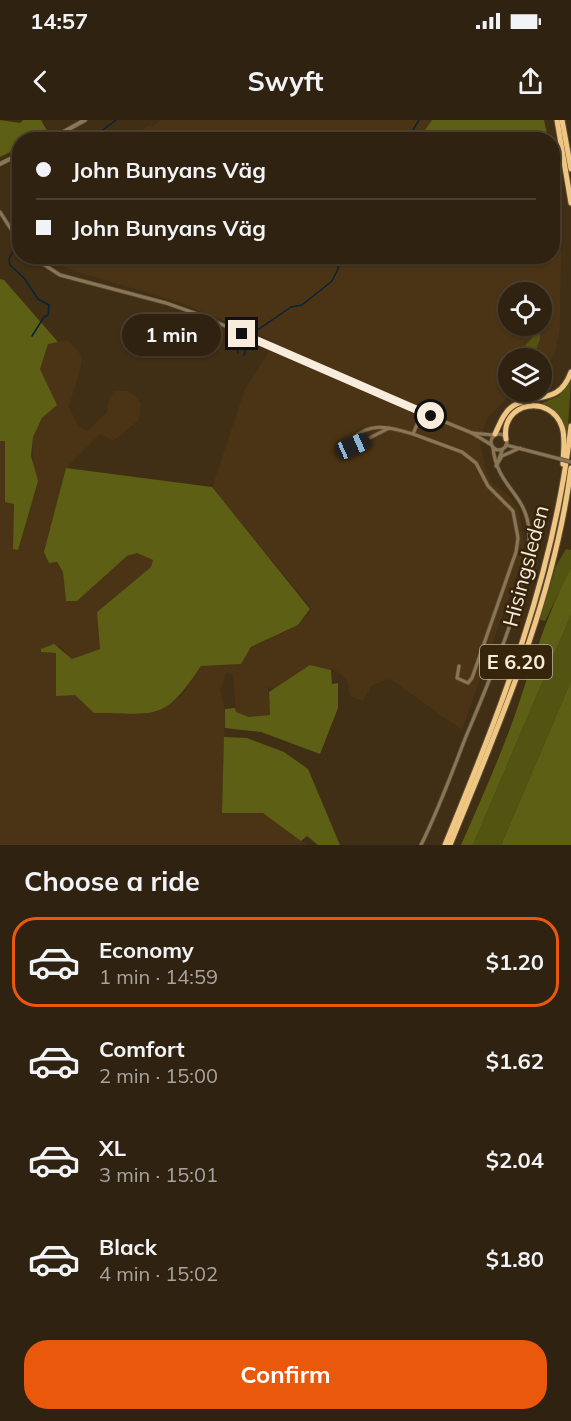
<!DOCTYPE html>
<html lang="en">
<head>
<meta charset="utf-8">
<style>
	:root { --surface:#302210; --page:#382a19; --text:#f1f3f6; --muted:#a8a49f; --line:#4b3f30; --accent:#ea580c }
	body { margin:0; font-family:Mulish,sans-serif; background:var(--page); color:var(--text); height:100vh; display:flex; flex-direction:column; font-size:22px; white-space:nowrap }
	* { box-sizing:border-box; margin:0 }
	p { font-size:20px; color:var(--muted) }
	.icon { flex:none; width:33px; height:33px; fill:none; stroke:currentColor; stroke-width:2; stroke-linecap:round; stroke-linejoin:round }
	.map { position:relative; height:725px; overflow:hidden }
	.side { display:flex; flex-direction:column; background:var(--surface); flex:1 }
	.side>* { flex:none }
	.banner { position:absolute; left:12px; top:12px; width:548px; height:132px; border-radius:24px; box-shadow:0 2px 4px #0004,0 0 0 2px var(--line); display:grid; align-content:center; height:132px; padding:0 24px; background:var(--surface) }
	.fabs { position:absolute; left:498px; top:162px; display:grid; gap:12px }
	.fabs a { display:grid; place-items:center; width:54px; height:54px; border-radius:50%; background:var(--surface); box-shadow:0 2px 4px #0004,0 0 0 2px var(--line); font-size:30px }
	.end { position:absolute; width:27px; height:27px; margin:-14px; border:8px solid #f8ecdd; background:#111; box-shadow:0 0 0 3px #111 }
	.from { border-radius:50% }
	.bubble { position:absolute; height:42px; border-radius:21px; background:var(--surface); box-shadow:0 2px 4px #0004,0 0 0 2px var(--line); font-size:20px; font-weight:700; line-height:42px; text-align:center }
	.car { position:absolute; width:18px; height:36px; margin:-18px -9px; border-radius:8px; box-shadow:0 0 4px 2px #0007; background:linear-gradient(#222 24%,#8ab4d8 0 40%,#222 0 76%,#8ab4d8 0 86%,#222 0) }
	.banner b { display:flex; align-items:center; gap:21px; height:57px; font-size:22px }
	.banner b+b { border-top:2px solid var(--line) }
	.banner i { width:15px; height:15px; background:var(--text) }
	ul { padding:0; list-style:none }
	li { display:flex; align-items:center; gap:18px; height:90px; margin:0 12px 9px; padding:0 12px; border:3px solid transparent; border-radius:24px }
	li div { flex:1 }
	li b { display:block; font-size:22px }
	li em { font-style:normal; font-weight:700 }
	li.active { border-color:var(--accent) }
	li>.icon { width:54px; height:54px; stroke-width:1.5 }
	h2 { padding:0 24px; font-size:27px; line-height:72px }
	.action { display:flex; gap:12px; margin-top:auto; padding:12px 24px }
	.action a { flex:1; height:69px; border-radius:24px; background:var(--accent); color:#fff; font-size:24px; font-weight:700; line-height:69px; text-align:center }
	.status { display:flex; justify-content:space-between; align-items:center; height:42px; padding:0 30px; background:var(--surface); direction:ltr }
	.status svg { height:16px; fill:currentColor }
	header { display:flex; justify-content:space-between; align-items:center; height:78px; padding:0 24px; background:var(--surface); font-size:27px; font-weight:700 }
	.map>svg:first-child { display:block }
</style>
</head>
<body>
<div class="status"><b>14:57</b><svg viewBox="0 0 49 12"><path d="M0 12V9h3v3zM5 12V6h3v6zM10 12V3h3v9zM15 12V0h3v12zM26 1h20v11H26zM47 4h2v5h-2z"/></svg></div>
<header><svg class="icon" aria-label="back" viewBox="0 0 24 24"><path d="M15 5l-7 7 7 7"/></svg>Swyft<svg class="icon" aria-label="share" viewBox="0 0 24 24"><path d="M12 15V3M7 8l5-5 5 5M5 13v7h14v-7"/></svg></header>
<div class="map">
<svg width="571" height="725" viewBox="0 0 571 725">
	<rect width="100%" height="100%" fill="#402e15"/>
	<g fill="#4b3415" fill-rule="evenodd">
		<path d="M160,0H432L419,19L129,20L149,5L152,8Z"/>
		<path d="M552,58L555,59L561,132L560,207L556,230L542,256V238H508V272H519L506,279L487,298L480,322L485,346L492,363L509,376L519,390L524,423L522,440L462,610L390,559L372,565L363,581L350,576L348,561L337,551L310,545L276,569L268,567L270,595L249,597L236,592L233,555L227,552L220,570L225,589L222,693H263L307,725H0V321L5,320V382L14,384L13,429L33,346V317L42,298L57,285L40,249L48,224L67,220L78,230L82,239L80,250L69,286L77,304L83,310H88L107,292L109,280L114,271H126L135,275L141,284L139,300L113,321L100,314L66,348L45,432L49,442H56L63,452L66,481H77L127,436L137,433L153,440L151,447L97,492L100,529L72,539L60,526L42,532L56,533L75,575L181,577L201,546L241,544L251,528L299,505L312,489L212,368L245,269L275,222L181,183L75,151L42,137L552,136ZM508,172H542V206H508Z"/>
	</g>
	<g fill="#535412">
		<path d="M529,206H539L540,219L533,238H514L532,218L533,210Z"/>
		<path d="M571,259L567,321L561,298L542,283L559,276Z"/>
		<path d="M566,429L571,430V448L545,501L539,499L556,446Z"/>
		<path d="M571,495V561L501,725H473Z"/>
	</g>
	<g fill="#5d5f14">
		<path d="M0,0L20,3L23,0H41L49,14L38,19L20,20L19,28L0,37Z"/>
		<path d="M432,0H544L548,19H419Z"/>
		<path d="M0,159L4,160L58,222L48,224L40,249L57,285L42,298L33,317L31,336L38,361L18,430L13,429L14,384L5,382V321H0Z"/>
		<path d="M66,348L212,367L310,489L298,505L251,527L241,544L201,546C163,603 157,593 94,593L75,575L56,576V533L41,532V529L54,524L72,539L100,529L97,492L151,447L153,440L137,433L127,436L77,481H66L63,452L57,442L49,443L44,432Z"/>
		<path d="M571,448V495L473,725H461C481,680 501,635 517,589C533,541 547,493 571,448Z"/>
		<path d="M310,545L331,550L332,564L338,563V588L320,634L261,612L225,608V589L235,588L236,592L249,597L270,595L269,572Z"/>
		<path d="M571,561V725H501Z"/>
		<path d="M224,617L247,618L284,632L308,649L340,725H318L307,716L301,721L263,693H222Z"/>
	</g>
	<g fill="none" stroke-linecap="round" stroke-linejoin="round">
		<g stroke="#092336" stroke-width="1.5">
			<path d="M90,20L116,0"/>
			<path d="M407,20L419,0"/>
			<path d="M13,131L9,139L10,145L24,158L38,179L49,185L48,195L44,197L32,216"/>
			<path d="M253,213L291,187L302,185L332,161L338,149L340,136"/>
			<path d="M237,227L238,233"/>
			<path d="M244,235L247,226"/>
		</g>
		<g stroke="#5d4c35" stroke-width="4.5">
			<g id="minor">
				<path d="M0,92L20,123"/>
				<path d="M31,136L60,155L166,183L203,196L365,269L472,313L490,324"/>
				<path d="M472,313L493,315"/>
				<circle cx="499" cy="322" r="8"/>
				<path d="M413,314L462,332L476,343L488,366L513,391L518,418L516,432L472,558L468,563L457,558L459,546"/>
				<path d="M506,325L560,339"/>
				<path d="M348,329L389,308"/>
				<path d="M346,336L351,320C370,301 389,307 413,314L422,293"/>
				<path d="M497,344L502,331"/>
				<path d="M496,346L502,336L520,328"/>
				<path d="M421,725C438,691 451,655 465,619C486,568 533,463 529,410C526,373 497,367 493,328"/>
			</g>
		</g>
		<g stroke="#5d4c35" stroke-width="5">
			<g id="tertiary">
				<path d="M49,20L85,0"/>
				<path d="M0,44L20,34"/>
			</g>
		</g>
		<g stroke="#5d4c35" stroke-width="7">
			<g id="trunk">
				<path d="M557,0L571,83"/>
				<path d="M562,0L571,49"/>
				<path d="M495,314C500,304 503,293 513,286C536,271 558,287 571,252"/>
				<path d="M506,319C500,282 551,273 562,307C566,319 563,332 563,344"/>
				<path d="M445,725C502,586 554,456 571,306"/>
				<path d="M450,725C500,602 554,480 571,348"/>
			</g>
		</g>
		<use href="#minor" stroke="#8a7655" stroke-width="3"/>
		<use href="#tertiary" stroke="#8a7655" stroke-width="4"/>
		<use href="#trunk" stroke="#f0c683" stroke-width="5"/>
		<g stroke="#5d4c35" stroke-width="4.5" stroke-linecap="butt">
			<path id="minor-bridge" d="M560,339L571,342"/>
		</g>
		<use href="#minor-bridge" stroke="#8a7655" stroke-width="3"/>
	</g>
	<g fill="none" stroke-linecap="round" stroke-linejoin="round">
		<path stroke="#f8ecdd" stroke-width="8" d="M242,214L431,296"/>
	</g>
	<g text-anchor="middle" stroke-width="5" stroke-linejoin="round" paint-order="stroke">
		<rect fill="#36240b" stroke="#beb09e" stroke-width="1.5" x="480" y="525" width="72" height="34" rx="4.5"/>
		<g font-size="20" font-weight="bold" fill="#f8ecdd">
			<text x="516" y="549">E 6.20</text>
		</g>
		<g font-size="21" fill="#f8ecdd" stroke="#36240b">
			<text transform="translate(526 446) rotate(-75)" y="7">Hisingsleden</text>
		</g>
	</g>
</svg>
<div class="fabs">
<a><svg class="icon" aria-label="locate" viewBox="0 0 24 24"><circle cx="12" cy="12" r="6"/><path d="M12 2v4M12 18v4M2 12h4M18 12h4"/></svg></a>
<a><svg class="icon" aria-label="layers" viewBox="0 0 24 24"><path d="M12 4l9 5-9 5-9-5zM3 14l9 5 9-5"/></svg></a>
</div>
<i class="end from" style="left:431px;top:296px"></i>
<i class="end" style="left:242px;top:214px"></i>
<div class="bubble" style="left:122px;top:194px;width:99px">1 min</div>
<i class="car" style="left:353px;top:326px;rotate:66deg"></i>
<div class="banner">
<b><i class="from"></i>John Bunyans Väg</b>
<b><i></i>John Bunyans Väg</b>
</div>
</div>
<section class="side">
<h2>Choose a ride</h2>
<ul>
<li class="active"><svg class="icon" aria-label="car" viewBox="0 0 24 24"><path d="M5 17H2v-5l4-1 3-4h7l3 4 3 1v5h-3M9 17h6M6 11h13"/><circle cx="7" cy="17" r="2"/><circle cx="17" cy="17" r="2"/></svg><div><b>Economy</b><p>1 min · 14:59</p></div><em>$1.20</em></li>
<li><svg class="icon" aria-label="car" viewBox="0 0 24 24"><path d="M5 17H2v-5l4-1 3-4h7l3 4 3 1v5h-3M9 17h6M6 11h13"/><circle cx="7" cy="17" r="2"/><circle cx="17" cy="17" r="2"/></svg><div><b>Comfort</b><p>2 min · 15:00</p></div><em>$1.62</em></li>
<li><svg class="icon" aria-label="car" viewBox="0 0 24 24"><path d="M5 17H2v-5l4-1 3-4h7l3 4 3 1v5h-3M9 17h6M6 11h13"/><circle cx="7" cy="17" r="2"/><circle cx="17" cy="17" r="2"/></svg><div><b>XL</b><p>3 min · 15:01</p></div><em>$2.04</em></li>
<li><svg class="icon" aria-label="car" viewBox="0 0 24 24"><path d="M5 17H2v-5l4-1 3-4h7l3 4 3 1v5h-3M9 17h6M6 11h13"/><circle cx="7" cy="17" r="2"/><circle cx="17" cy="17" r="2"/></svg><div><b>Black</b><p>4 min · 15:02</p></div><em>$1.80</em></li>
</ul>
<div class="action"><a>Confirm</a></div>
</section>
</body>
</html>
